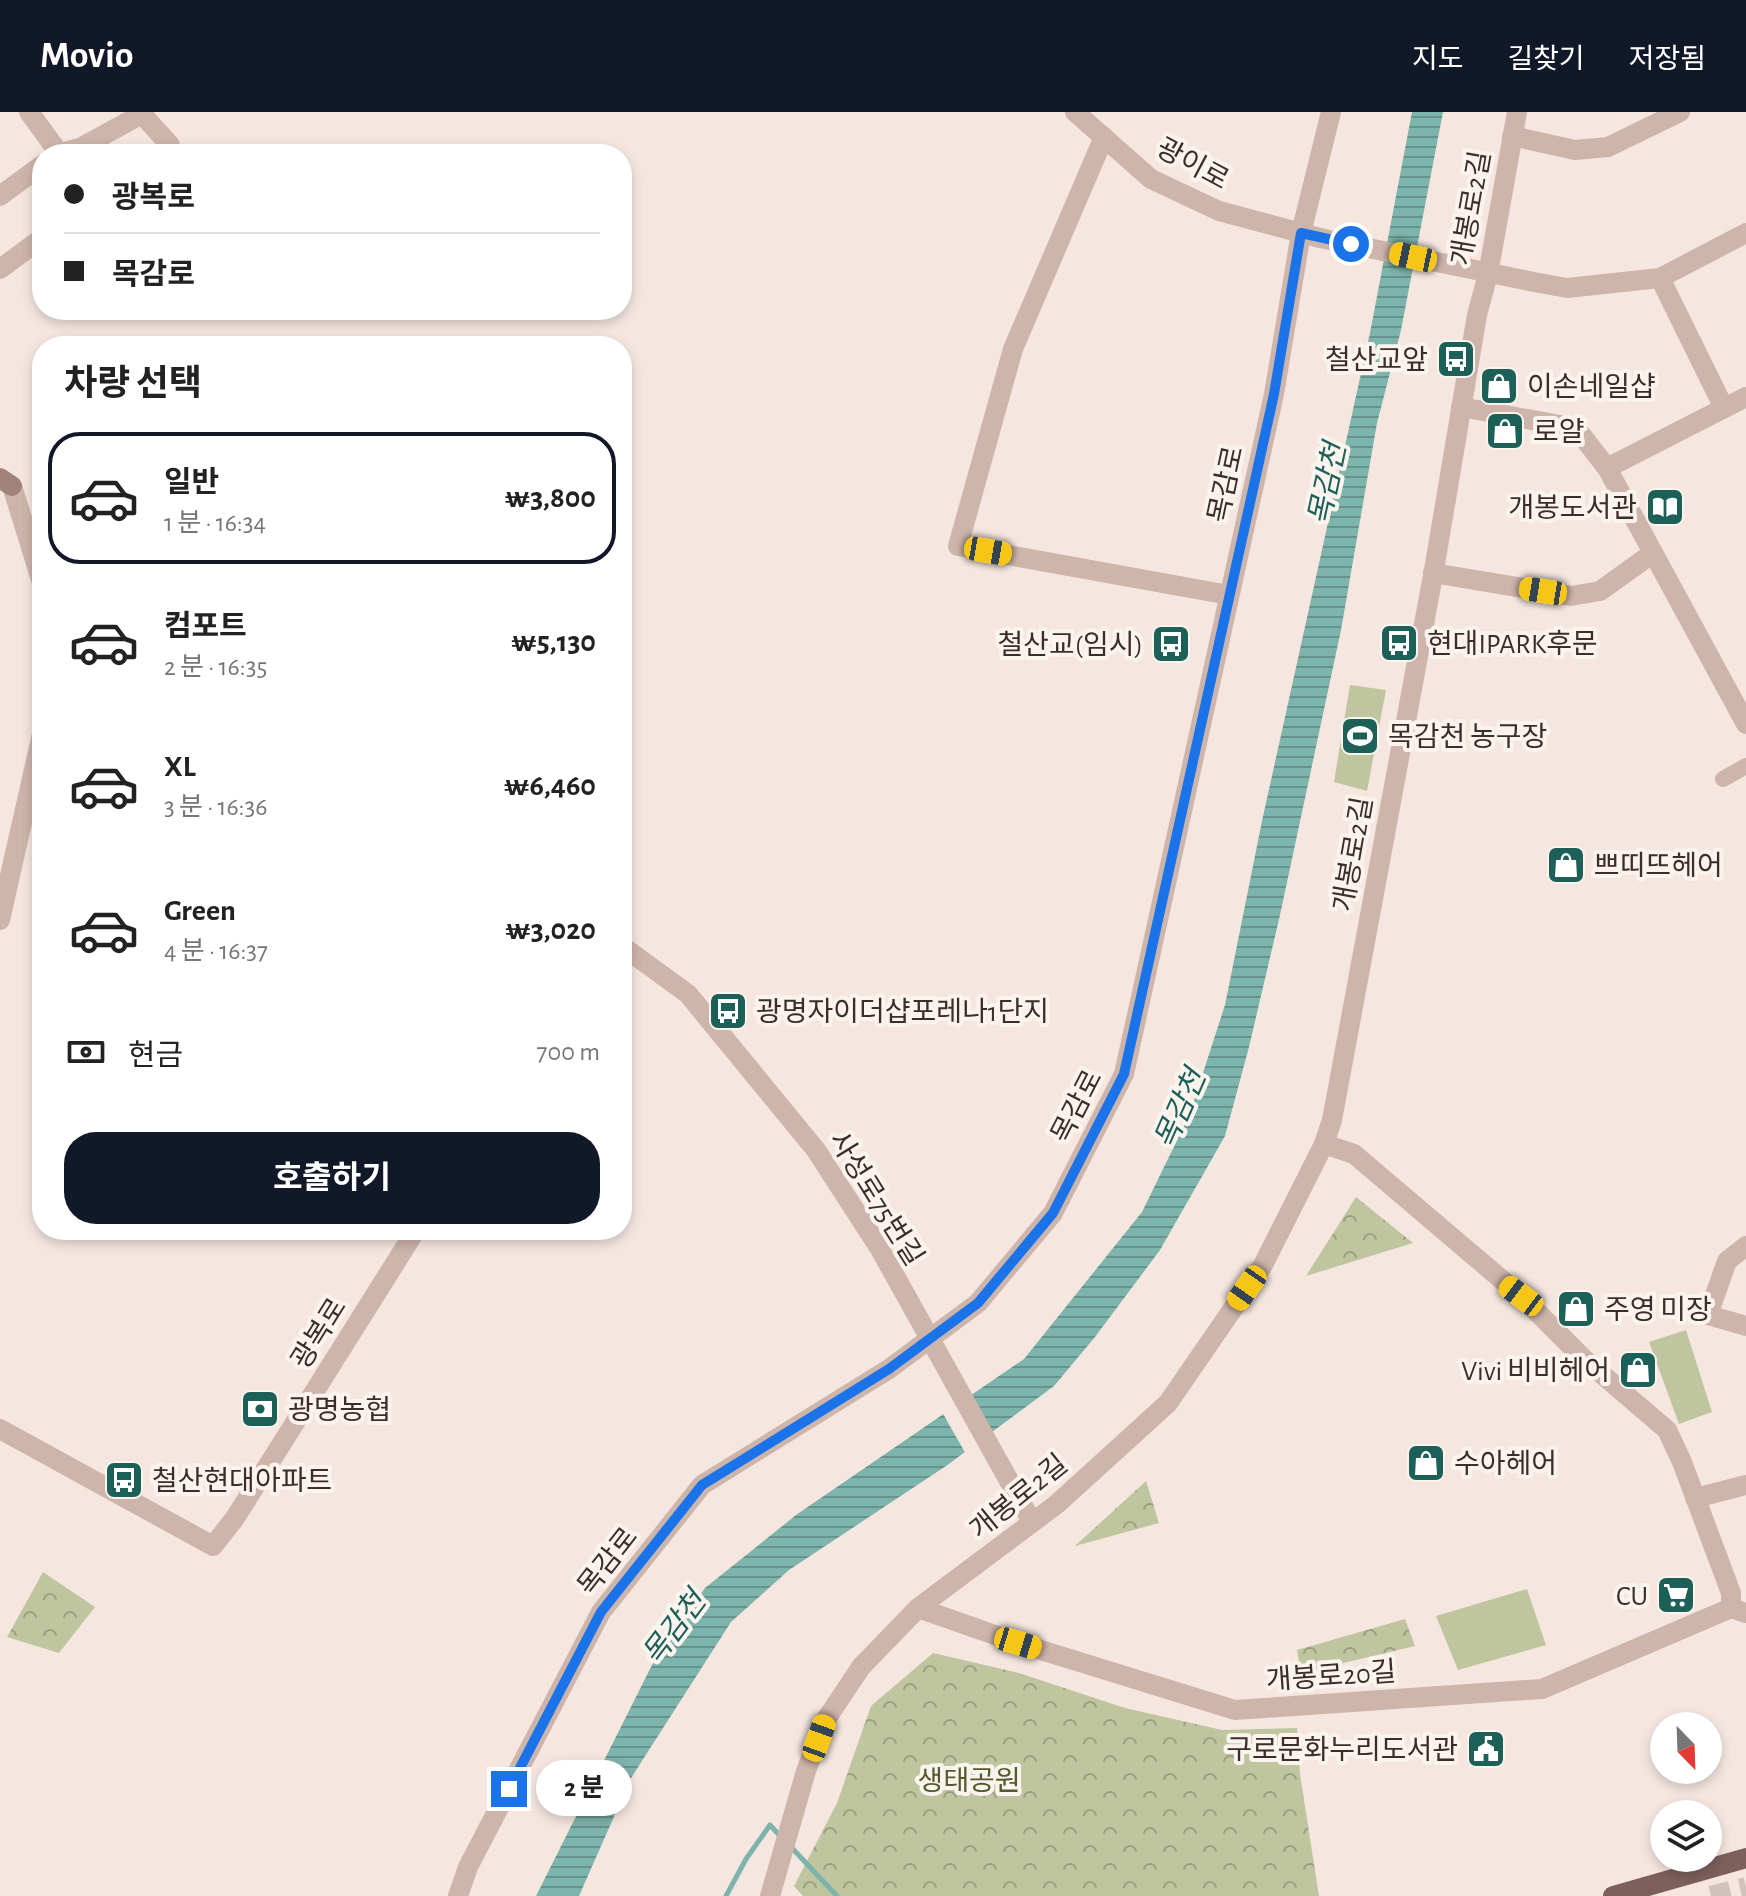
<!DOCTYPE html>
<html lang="ko">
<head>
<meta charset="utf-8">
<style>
	:root { --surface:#fff; --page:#f2f2f2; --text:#222; --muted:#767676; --line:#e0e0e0; --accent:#111827 }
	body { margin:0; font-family:"Alegreya Sans","Noto Sans KR",sans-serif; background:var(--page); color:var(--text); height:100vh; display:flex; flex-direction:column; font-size:30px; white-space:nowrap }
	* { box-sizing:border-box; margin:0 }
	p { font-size:26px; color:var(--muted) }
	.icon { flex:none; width:44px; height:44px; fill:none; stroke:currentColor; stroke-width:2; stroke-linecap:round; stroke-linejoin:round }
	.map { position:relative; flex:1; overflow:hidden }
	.panel { position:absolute; left:32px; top:224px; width:600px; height:904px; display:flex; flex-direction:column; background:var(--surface); border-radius:32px; box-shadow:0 4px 12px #0003 }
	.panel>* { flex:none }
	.hud { position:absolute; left:32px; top:32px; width:600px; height:176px; border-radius:32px; box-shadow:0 4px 12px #0003; display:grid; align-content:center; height:176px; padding:0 32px; background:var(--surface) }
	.needle { width:52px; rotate:157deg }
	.fabs { position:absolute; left:1650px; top:1600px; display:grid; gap:16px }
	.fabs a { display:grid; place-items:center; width:72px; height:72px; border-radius:50%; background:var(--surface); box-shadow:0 4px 12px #0003; font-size:40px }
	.end { position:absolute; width:36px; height:36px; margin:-18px; border:10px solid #1a73e8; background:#fff; box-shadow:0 0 0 4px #fff }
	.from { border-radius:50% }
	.bubble { position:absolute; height:56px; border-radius:28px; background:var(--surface); box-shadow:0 4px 12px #0003; font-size:26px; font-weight:700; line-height:56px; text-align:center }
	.car { position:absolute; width:24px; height:48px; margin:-24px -12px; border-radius:10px; box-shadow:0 0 6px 2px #0007; background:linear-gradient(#f5c518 24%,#345 0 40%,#f5c518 0 76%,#345 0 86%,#f5c518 0) }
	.hud b { display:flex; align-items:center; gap:28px; height:76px; font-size:30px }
	.hud b+b { border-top:2px solid var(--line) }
	.hud i { width:20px; height:20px; background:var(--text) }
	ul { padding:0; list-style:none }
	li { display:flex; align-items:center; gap:24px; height:132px; margin:0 16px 12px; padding:0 16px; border:4px solid transparent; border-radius:32px }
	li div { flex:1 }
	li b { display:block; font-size:30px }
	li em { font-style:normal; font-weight:700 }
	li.active { border-color:var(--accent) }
	li>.icon { width:72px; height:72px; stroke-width:1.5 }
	h2 { padding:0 32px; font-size:36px; line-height:96px }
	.pay { display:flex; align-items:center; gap:20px; height:88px; padding:0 32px; font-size:30px }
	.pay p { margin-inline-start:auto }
	.action { display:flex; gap:16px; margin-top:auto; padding:16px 32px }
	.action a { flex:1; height:92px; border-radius:32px; background:var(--accent); color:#fff; font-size:32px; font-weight:700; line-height:92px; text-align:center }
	header { display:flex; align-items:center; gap:48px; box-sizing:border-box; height:112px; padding:0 40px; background:var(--accent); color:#fff }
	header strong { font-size:38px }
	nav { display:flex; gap:44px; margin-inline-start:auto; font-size:28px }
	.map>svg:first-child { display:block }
</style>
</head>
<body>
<header>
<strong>Movio</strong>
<nav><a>지도</a><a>길찾기</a><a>저장됨</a></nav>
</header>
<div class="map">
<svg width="1746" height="1784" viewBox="0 0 1746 1784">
	<defs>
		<pattern id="park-crowns" width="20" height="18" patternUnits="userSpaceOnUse" patternTransform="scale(2)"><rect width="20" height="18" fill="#bfc59f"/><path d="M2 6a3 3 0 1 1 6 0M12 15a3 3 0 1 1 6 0" fill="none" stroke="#9ca082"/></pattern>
		<pattern id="water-rules" width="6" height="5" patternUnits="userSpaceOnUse" patternTransform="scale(2)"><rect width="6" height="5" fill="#7db4ac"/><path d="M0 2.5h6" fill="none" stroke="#68938c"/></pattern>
	</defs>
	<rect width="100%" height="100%" fill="#f5e7e0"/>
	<g fill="#bfc59f">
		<path d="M1350,573L1386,578L1367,679L1334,670Z"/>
		<path d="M1686,1218L1712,1300L1679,1312L1649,1230Z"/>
		<path d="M1527,1477L1546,1533L1458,1558L1436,1504Z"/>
	</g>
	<g fill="url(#park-crowns)">
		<path d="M1356,1085L1413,1131L1306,1164Z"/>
		<path d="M1146,1369L1159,1411L1075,1434Z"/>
		<path d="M43,1460L95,1495L59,1541L7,1525Z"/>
		<path d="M1405,1507L1415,1534L1301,1561L1297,1538Z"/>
		<path d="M933,1541L1019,1561L1125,1596L1222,1618L1297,1616L1300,1662L1319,1784H803L794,1774L837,1691L871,1594Z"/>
	</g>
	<path fill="url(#water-rules)" d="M1412,0H1443L1401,218L1377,311L1341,518L1280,803L1249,935L1225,1024L1160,1138L1095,1225L1054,1274L946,1354L789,1458L731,1510L631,1666L579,1784H536L652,1553L705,1476L796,1403L1024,1247L1142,1100L1189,1004L1225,893L1262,709L1370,221Z"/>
	<path fill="#f5e7e0" d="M969,1280L994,1323L967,1344L942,1300Z"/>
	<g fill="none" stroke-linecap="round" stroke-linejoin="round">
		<g stroke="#7db4ac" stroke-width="5">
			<path d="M791,1735L837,1784"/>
			<path d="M726,1784L746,1747L770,1713L781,1725"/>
		</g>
		<path stroke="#d0c2bc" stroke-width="20" stroke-dasharray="20 10" stroke-linecap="butt" d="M1711,1784L1746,1775"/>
		<path stroke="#ceb5ab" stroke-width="16" d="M1723,667L1746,654"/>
		<g stroke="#ceb5ab" stroke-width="20">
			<path d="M29,0L59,41"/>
			<path d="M140,0L170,33L158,42"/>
			<path d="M1512,24L1575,38L1608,35L1680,0"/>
			<path d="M1104,25L1013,237L958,434L1229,483"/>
			<path d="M57,42L80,36L142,2"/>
			<path d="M0,84L42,53"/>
			<path d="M0,157L42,126"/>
			<path d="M1660,166L1724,296"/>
			<path d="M1746,285L1607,356L1746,612"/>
			<path d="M1461,295L1576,316L1607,356"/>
			<path d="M12,374L42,471"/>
			<path d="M1433,461L1571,484L1600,479L1653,441"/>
			<path d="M0,808L42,622"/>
			<path d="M622,834L688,882L816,1038L880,1137L1032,1410"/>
			<path d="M1324,1032L1354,1042L1521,1184L1583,1246L1667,1318L1682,1350L1731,1481V1496"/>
			<path d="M1746,1134L1727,1149L1708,1203L1746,1214"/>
			<path d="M0,1317L213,1434L235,1406L416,1118"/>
			<path d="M1695,1386L1746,1373"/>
			<path d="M918,1496L1018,1531L1235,1598L1542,1577L1731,1496L1746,1501"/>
			<path d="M458,1784L468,1755L601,1500L702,1373L889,1257L978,1191L1053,1101L1124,962L1274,282L1301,121L1331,0"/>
			<path d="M770,1784L806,1659L825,1609L861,1555L918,1496L1057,1392L1168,1291L1263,1153L1324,1032L1332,1008L1434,458L1477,203L1488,162L1517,0"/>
		</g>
		<path stroke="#ceb5ab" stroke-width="20" d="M1075,0L1151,67L1219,99L1320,126L1534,170L1567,176L1660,166L1746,121"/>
		<path stroke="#a2837c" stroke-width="20" d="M0,366L12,374"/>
		<path stroke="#7e605b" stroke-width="20" d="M1613,1784L1746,1746"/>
	</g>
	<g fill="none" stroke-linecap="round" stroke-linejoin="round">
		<path stroke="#1a73e8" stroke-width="10" d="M509,1677L601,1500L702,1373L889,1257L978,1191L1053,1101L1124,962L1274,282L1301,121L1351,132"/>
	</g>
	<defs>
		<g id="bus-square" transform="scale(2)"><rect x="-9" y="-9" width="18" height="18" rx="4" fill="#1d6058" stroke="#fbf3ee"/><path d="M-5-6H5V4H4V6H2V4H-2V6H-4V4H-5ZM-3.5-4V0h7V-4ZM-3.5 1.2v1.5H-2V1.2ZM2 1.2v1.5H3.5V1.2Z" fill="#fff"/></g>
		<g id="shop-square" transform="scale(2)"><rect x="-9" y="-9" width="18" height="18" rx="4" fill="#1d6058" stroke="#fbf3ee"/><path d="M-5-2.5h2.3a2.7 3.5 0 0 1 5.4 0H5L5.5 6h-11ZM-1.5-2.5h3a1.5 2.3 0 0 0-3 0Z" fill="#fff"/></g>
		<g id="library-square" transform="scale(2)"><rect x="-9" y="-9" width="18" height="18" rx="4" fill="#1d6058" stroke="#fbf3ee"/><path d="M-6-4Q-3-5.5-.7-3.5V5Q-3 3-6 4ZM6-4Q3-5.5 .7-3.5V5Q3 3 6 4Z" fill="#fff"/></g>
		<g id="stadium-square" transform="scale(2)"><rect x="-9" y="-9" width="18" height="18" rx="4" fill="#1d6058" stroke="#fbf3ee"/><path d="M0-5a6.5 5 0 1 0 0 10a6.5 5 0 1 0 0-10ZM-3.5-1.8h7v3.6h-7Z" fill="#fff"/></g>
		<g id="bank-square" transform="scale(2)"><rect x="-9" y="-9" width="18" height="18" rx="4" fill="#1d6058" stroke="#fbf3ee"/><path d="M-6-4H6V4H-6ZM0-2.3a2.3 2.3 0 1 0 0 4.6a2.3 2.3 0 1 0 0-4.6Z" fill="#fff"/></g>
		<g id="supermarket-square" transform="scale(2)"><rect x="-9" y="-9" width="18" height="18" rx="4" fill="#1d6058" stroke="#fbf3ee"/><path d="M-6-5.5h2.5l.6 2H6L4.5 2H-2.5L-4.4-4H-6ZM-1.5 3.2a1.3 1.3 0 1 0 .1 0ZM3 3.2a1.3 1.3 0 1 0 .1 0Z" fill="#fff"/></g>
		<g id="civic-square" transform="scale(2)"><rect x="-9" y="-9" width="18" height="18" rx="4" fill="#1d6058" stroke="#fbf3ee"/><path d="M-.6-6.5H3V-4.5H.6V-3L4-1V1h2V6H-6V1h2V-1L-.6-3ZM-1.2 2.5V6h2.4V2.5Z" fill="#fff"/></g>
	</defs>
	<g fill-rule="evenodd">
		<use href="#bus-square" x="1456" y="247"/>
		<use href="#shop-square" x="1499" y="274"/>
		<use href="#shop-square" x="1505" y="319"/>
		<use href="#library-square" x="1665" y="395"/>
		<use href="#bus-square" x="1399" y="531"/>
		<use href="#bus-square" x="1171" y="532"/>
		<use href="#stadium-square" x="1360" y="624"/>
		<use href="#shop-square" x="1566" y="753"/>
		<use href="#bus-square" x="728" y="899"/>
		<use href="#shop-square" x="1576" y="1197"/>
		<use href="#shop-square" x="1638" y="1258"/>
		<use href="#bank-square" x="260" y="1297"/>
		<use href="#shop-square" x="1426" y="1351"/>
		<use href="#bus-square" x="124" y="1368"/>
		<use href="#supermarket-square" x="1676" y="1483"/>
		<use href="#civic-square" x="1486" y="1637"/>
	</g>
	<g text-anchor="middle" stroke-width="8" stroke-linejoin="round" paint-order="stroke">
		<g font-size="28" fill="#3c2d2a" stroke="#fbf3ee">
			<text transform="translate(1193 51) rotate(28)" y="10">광이로</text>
			<text transform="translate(1470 96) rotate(-80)" y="10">개봉로2길</text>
			<text transform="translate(1225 372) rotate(-78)" y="10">목감로</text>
			<text transform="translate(1352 742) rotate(-80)" y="10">개봉로2길</text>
			<text transform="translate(1076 994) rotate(-63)" y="10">목감로</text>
			<text transform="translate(877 1086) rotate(58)" y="10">사성로75번길</text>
			<text transform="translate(318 1221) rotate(-58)" y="10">광복로</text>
			<text transform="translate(1018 1384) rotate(-39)" y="10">개봉로2길</text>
			<text transform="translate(607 1449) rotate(-52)" y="10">목감로</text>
			<text transform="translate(1331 1563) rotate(-4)" y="10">개봉로20길</text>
		</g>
		<g font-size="28" fill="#3c2d2a" stroke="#fbf3ee" text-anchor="start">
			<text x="1428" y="257" text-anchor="end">철산교앞</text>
			<text x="1527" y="284">이손네일샵</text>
			<text x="1533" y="329">로얄</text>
			<text x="1637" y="405" text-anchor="end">개봉도서관</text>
			<text x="1427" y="541">현대IPARK후문</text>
			<text x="1143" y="542" text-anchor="end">철산교(임시)</text>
			<text x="1388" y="634">목감천 농구장</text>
			<text x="1594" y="763">쁘띠뜨헤어</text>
			<text x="756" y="909">광명자이더샵포레나1단지</text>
			<text x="1604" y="1207">주영 미장</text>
			<text x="1610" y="1268" text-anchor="end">Vivi 비비헤어</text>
			<text x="288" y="1307">광명농협</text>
			<text x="1454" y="1361">수아헤어</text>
			<text x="152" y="1378">철산현대아파트</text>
			<text x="1648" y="1493" text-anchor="end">CU</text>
			<text x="1458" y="1647" text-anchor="end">구로문화누리도서관</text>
		</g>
		<g font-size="28" fill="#535b2d" stroke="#fbf3ee">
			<text x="969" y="1678">생태공원</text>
		</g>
		<g font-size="30" font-style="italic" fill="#1d6058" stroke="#fbf3ee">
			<text transform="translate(1327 372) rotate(-78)" y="10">목감천</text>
			<text transform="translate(1180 997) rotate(-66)" y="10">목감천</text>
			<text transform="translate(674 1516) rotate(-53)" y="10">목감천</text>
		</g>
	</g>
</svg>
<div class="fabs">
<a><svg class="needle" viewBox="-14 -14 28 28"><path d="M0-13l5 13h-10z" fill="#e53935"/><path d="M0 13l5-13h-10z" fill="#767676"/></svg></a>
<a><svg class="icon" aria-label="layers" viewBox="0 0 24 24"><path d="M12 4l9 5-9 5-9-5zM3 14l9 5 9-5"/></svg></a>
</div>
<i class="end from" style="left:1351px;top:132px"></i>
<i class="end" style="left:509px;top:1677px"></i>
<div class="bubble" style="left:536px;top:1648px;width:96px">2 분</div>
<i class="car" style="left:1413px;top:145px;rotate:282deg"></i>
<i class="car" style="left:988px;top:439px;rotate:100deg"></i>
<i class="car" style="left:1543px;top:479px;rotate:279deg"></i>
<i class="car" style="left:1247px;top:1176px;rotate:215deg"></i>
<i class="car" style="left:1521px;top:1184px;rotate:307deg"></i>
<i class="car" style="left:1018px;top:1531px;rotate:107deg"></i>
<i class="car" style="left:819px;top:1626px;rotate:20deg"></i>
<div class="hud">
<b><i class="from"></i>광복로</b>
<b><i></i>목감로</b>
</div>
<section class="panel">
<h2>차량 선택</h2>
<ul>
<li class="active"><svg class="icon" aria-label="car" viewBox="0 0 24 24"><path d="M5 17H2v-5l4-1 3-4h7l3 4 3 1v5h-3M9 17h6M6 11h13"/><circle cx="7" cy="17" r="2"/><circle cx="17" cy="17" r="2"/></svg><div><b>일반</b><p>1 분 · 16:34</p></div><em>₩3,800</em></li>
<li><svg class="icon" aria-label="car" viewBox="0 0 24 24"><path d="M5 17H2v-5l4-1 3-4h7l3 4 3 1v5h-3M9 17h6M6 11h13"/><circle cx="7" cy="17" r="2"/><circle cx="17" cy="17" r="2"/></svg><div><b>컴포트</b><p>2 분 · 16:35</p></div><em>₩5,130</em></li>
<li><svg class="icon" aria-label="car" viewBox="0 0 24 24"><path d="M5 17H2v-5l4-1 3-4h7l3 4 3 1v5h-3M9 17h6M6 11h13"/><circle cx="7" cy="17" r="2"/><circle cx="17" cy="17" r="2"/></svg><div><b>XL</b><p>3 분 · 16:36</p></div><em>₩6,460</em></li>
<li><svg class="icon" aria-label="car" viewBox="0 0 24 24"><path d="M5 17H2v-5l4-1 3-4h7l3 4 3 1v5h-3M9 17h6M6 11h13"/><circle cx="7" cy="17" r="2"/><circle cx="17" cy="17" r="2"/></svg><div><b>Green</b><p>4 분 · 16:37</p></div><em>₩3,020</em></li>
</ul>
<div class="pay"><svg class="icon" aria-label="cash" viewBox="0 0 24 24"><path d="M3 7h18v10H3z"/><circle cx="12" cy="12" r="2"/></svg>현금<p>700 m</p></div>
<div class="action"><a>호출하기</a></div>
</section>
</div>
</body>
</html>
